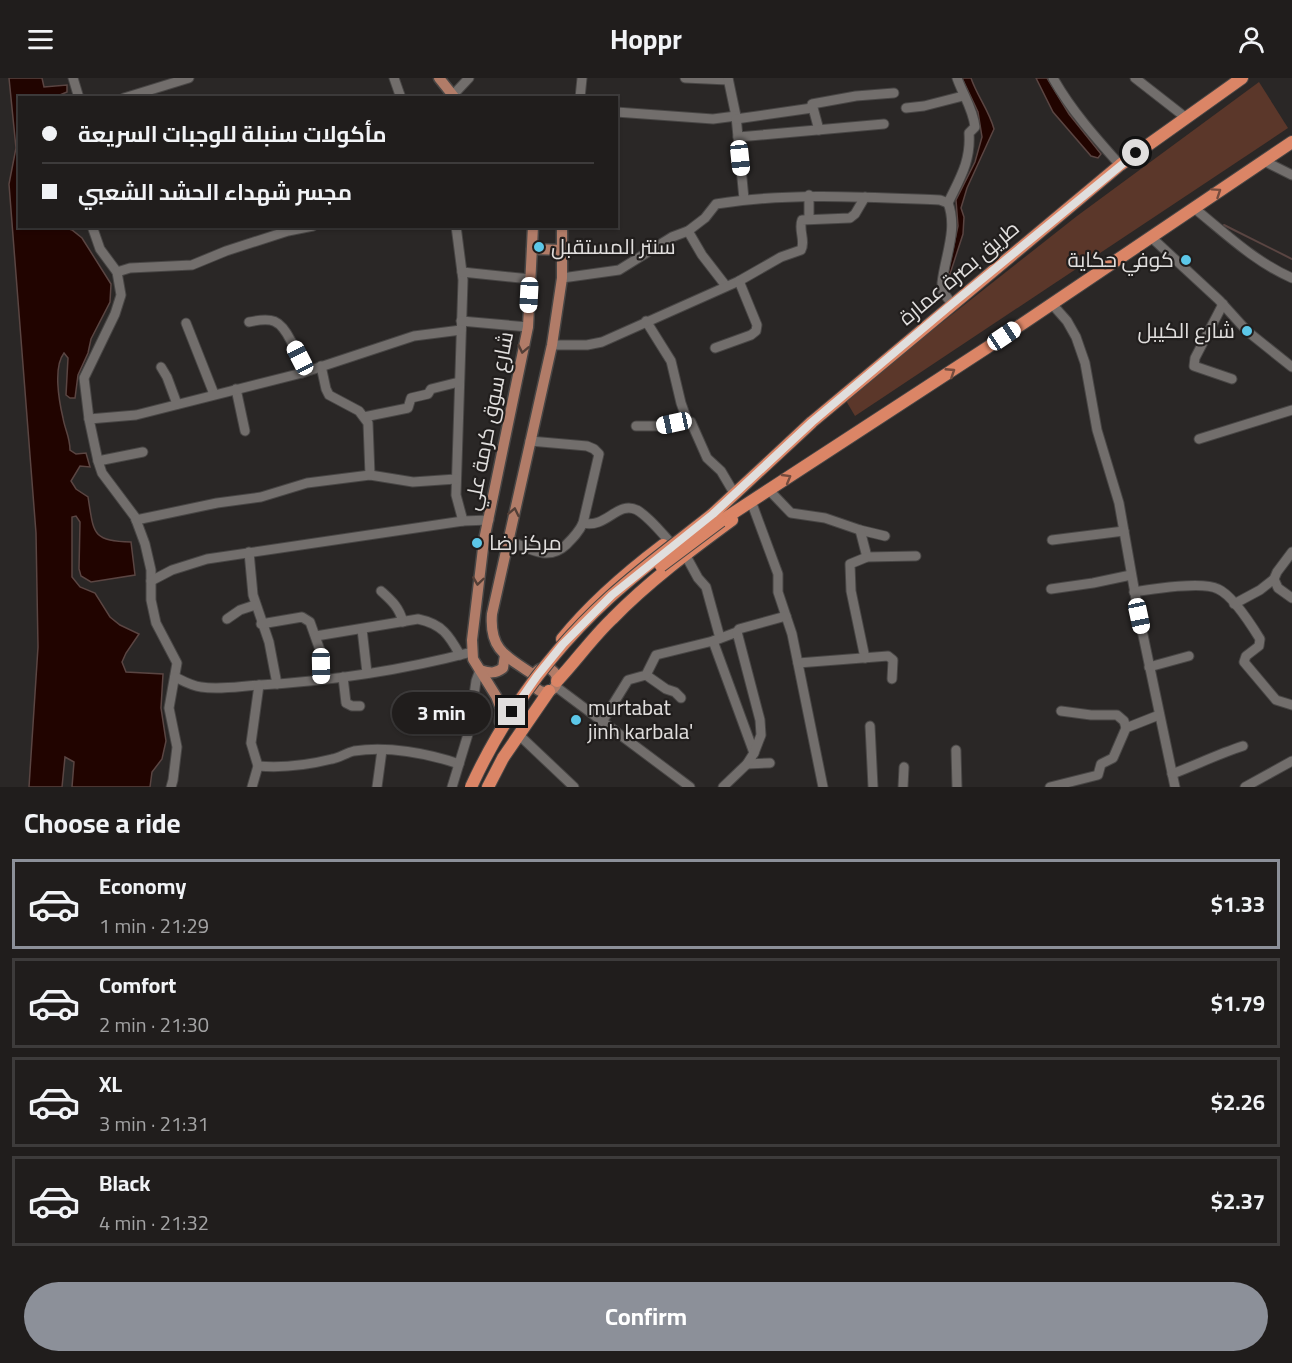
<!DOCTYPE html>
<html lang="en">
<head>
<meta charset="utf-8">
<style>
	:root { --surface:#201d1c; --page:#2d2a29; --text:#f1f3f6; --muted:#a2a2a3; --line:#3d3b3b; --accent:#8c9099 }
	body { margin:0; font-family:Georgia,Cairo,serif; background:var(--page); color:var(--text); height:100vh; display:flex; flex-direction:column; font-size:22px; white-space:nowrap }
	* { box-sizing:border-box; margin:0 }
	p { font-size:20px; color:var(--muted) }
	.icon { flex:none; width:33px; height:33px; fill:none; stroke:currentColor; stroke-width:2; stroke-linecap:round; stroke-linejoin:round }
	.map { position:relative; height:709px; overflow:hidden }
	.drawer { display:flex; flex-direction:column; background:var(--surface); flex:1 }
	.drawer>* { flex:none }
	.guide { position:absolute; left:18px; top:18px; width:600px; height:132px; border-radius:0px; box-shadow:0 2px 4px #0004,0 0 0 2px var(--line); display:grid; align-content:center; height:132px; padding:0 24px; background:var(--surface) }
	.end { position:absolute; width:27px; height:27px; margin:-14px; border:8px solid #e0dedd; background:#111; box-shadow:0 0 0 3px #111 }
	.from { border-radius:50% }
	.bubble { position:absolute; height:42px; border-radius:21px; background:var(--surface); box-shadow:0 2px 4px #0004,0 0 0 2px var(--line); font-size:20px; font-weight:700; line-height:42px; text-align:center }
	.car { position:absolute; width:18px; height:36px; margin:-18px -9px; border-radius:8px; box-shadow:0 0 4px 2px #0007; background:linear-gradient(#fff 24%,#345 0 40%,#fff 0 76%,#345 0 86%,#fff 0) }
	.guide b { display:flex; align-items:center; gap:21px; height:57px; font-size:22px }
	.guide b+b { border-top:2px solid var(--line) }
	.guide i { width:15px; height:15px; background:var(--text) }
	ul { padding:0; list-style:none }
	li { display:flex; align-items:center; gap:18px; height:90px; margin:0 12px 9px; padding:0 12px; border:3px solid var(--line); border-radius:0px }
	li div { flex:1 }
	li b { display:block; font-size:22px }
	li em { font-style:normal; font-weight:700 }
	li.selected { border-color:var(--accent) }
	li>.icon { width:54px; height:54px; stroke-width:1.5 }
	h2 { padding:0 24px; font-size:27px; line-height:72px }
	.action { display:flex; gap:12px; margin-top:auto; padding:12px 24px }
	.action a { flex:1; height:69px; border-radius:36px; background:var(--accent); color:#fff; font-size:24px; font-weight:700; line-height:69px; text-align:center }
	header { display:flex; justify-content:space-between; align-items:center; height:78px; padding:0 24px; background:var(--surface); font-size:27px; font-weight:700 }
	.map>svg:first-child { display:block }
</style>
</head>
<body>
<header><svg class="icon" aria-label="menu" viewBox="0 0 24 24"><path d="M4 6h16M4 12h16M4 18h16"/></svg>Hoppr<svg class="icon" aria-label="person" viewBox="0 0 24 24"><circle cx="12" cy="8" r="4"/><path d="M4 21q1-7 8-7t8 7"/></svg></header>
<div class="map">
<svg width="1292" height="709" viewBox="0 0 1292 709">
	<rect width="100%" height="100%" fill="#2a2726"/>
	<path fill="#5b372a" d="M1259,4L1288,50L855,338L845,321L1077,138Z"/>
	<g fill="#210400" stroke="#5a4542" stroke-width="1.5">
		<path d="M9,0H42L44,9L67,7V14L55,19L20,20V148L63,149L72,152L82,160L111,206L110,224L91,261L88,275L78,297L75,320H70L66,317L68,280L64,275C53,289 59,323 63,340C65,352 70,359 70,372L76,376L86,375L90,389L80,388L71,403L76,411L88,419C94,455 91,463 131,464L135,497L91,504L81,498L79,491L80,444L76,438L72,439V499L80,509L95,515L110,539L120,547L139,556L126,575L122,584L126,594L163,596L161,630L166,663L162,681L152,694L150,709H72L74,684L65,679L62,709H29L38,569L36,455L9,106L16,70Z"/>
		<path d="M962,0H971C977,18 989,32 994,51L967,110L961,130L964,139L963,156L950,196L948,195L958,148L956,122L975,84L982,59L978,34Z"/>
		<path d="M1036,0H1047L1069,36L1101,76L1098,80L1091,78L1053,34Z"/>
	</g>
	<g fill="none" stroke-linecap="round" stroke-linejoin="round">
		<path stroke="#5a4542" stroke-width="2" d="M1224,147L1292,181"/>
		<g stroke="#484645" stroke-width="11">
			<g id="minor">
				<path d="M73,0L79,20"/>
				<path d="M394,0L401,20"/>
				<path d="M685,0L728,2"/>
				<path d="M728,0L736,38L744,121"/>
				<path d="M1053,0C1071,32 1095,59 1120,87"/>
				<path d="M1135,0L1185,39"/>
				<path d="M453,17L469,0"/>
				<path d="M124,20L189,0"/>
				<path d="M580,20L582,0"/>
				<path d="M906,30L924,28L963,18"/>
				<path d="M616,34L713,41L736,38"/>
				<path d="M736,41L812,30"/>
				<path d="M819,52L812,26L856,18L894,15"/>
				<path d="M738,59L884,46"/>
				<path d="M1264,83L1292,97"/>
				<path d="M1194,130C1225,155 1255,184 1292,200"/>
				<path d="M809,141V117"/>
				<path d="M92,148L100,171L117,194L121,217L115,236L84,300L89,341L98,383L102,395L135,439L145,466L151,492V522L156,545L177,585L169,630L177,669L173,702L171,709"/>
				<path d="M456,148L463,202L456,417L463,443"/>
				<path d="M688,153L702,177L726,208"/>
				<path d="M1152,160L1219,222L1247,253L1292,289"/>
				<path d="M117,194L130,190L192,187L226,173L288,153L313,148"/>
				<path d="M462,194L530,201"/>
				<path d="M562,200L619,192L672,159L688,153L705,140L716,126C791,114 866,119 940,122L948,125"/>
				<path d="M952,226L943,214L942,205C945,178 958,151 948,125C960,100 971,83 969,55L975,49C973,31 963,17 957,0"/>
				<path d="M1052,226L1067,243L1076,259L1085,285L1097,352L1119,425L1139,538L1175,709"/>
				<path d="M1223,226L1195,280L1194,288L1232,301"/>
				<path d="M461,243L528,249"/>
				<path d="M646,243L671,283L681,325L687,342"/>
				<path d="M249,244C272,239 280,241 291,263C297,274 300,282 302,295"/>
				<path d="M186,245L214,316"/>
				<path d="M552,267H587L602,264L739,203L781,179L801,172C806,163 798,152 802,142L850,140L855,136L865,119"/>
				<path d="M715,270L751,257L756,253L757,247L739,203"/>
				<path d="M321,288L326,311L329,317L359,333L368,345L370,397"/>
				<path d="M161,289L167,299L177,326"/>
				<path d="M236,311L245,353"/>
				<path d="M364,339L408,330L411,320L428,316L431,311L459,304"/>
				<path d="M89,341L136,337L302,295L414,258L461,252"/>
				<path d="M636,348H661L687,342L691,344L707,380L721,393L734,415"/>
				<path d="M1199,361L1292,332"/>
				<path d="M98,383L143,374"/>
				<path d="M768,411L791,435L825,440L860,452L885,458"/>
				<path d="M751,423L778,496V514L792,556L823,709"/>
				<path d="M136,442L217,425L261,419L307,405L370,397L413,404L456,401"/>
				<path d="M583,445C606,451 618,422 637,432C649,439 660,453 669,463"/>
				<path d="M860,452L867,479"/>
				<path d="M508,462C528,470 548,484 566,467C573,460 579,454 583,445L599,376L594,371L587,368L530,363"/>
				<path d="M1052,462L1124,453"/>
				<path d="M249,474L253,517L269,564L277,606"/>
				<path d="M686,478L698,500L706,509L720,560"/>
				<path d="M1274,501L1278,510L1292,520"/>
				<path d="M151,503L172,492L207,481L463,443L489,442"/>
				<path d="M1051,511L1093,505L1131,497"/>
				<path d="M381,513C392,523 399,529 403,544"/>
				<path d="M1134,514C1153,511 1202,503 1218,511C1232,517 1252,548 1260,561L1259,568L1246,578L1244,584L1276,622L1292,627"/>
				<path d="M1234,526L1260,512L1274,501L1277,494L1292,474"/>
				<path d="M227,541L240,532L255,527"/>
				<path d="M261,546L302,539L310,544L321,575L322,601"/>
				<path d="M362,551L367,595"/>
				<path d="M316,558L418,541C442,546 449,557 460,577"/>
				<path d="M713,563L754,675"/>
				<path d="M865,580L851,513L850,486L867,479L916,478"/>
				<path d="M798,585L888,578L893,582L892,601"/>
				<path d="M1149,589L1189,578"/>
				<path d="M646,597L666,611L675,614L681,620"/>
				<path d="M175,599C183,603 192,608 201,609C221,612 240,608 260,607C331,603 403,592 472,574"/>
				<path d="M343,599L346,625L352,628H360"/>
				<path d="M555,608L690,709"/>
				<path d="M1061,633L1091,637H1117L1124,643L1126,650"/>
				<path d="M602,644L628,602L646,597L656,577L713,563L737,554L739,551L786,538"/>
				<path d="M870,648L873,709"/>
				<path d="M518,656L574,709"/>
				<path d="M956,672L957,709"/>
				<path d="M747,686L770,685"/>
				<path d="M258,688C282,690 308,687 332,681C339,680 346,675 354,673C388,668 427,675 459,686"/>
				<path d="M1172,696C1196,687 1218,676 1243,668"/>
				<path d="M252,709L258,688L251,665L259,607"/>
				<path d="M377,709L382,672"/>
				<path d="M452,709L469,653L476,603L480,592"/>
				<path d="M723,709L747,686L754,675L761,657L760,642L737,554"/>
				<path d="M903,709L904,689"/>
				<path d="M1050,709L1098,697L1101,686L1113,680L1126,650L1159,637"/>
				<path d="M1245,709L1292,683"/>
			</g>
		</g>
		<g stroke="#484645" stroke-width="13">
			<g id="major">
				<path d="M439,0L455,20"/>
				<path d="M532,171L563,172"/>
				<circle cx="545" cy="602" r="12"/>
				<path d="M480,592C490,595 495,596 503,590L505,577"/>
				<path d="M534,597C507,579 489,572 492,536L552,267L562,200V148"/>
				<path d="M500,644L501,631L496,618L473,581L472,562L484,462L528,249L533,148"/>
			</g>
		</g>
		<g stroke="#484645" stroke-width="14">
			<g id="highway">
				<path d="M713,436L812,344L1120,87L1242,0"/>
				<path d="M721,443L988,269L1292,64"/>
				<path d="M562,561C591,525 626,495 663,467"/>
				<path d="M557,603C576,583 592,560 612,541C648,504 691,472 732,442"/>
				<path d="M488,709L503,680L549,613"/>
			</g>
		</g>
		<use href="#minor" stroke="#726e6c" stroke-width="9"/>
		<use href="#major" stroke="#b17c68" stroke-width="10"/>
		<use href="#highway" stroke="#db8566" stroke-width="12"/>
		<g stroke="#484645" stroke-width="14" stroke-linecap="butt">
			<g id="highway-bridge">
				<path d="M661,488L721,443"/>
				<path d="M471,709C504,637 552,572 610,519C643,489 679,463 713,436"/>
			</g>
		</g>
		<use href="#highway-bridge" stroke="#db8566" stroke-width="12"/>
	</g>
	<defs><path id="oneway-chevron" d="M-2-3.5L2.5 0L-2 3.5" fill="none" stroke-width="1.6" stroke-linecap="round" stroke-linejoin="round" transform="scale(1.5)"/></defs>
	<g stroke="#754c3e">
		<use href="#oneway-chevron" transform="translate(1217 114) rotate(-34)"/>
		<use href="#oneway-chevron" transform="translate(951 294) rotate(-33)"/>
		<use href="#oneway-chevron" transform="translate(787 400) rotate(-30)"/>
	</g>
	<g stroke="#533f37">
		<use href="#oneway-chevron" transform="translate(523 271) rotate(102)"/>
		<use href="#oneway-chevron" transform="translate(514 434) rotate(-78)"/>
		<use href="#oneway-chevron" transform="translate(478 503) rotate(98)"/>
	</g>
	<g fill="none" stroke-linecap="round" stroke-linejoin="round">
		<path stroke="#e0dedd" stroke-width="8" d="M512,634L537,598L563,566L612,517L713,436L812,344L952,226L1136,75"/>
	</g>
	<g fill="#5cc7e8" stroke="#211e1d" stroke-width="2">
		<circle cx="539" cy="169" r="6"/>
		<circle cx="1186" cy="182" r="6"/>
		<circle cx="1247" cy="253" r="6"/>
		<circle cx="477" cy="465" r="6"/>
		<circle cx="576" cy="642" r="6"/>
	</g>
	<g text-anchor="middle" stroke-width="4.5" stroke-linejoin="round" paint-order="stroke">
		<g font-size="21" fill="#e0dedd" stroke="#211e1d" text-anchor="start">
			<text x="551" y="176">سنتر المستقبل</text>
			<text x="1174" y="189" text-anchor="end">كوفي حكاية</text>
			<text x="1235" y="260" text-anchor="end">شارع الكيبل</text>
			<text x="489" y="472">مركز رضا</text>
			<text x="588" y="637">murtabat<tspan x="588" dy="24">jinh karbala'</tspan></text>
		</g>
		<g font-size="21" fill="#e0dedd" stroke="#211e1d">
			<text transform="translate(959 195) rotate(-40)" y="7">طريق بصرة عمارة</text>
			<text transform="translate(489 343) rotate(-79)" y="7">شارع سوق كرمة علي</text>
		</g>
	</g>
</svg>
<i class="end from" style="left:1136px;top:75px"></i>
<i class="end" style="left:512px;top:634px"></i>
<div class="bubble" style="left:392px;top:614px;width:99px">3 min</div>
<i class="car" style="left:740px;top:80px;rotate:174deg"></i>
<i class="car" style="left:529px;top:217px;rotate:183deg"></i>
<i class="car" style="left:1004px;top:258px;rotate:56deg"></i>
<i class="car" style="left:300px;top:280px;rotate:333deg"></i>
<i class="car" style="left:674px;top:345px;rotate:258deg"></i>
<i class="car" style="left:1139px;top:538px;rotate:168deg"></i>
<i class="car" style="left:321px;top:588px;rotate:179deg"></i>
<div class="guide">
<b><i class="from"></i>مأكولات سنبلة للوجبات السريعة</b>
<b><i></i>مجسر شهداء الحشد الشعبي</b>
</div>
</div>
<section class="drawer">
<h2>Choose a ride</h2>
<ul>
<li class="selected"><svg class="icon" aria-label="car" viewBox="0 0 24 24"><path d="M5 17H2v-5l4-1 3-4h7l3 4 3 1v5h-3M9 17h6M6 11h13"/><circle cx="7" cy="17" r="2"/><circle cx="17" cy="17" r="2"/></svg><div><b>Economy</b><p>1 min · 21:29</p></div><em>$1.33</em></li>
<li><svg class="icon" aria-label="car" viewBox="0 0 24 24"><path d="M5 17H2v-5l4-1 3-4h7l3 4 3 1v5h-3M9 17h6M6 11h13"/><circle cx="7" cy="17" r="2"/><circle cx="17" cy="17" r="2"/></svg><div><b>Comfort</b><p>2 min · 21:30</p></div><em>$1.79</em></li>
<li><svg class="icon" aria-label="car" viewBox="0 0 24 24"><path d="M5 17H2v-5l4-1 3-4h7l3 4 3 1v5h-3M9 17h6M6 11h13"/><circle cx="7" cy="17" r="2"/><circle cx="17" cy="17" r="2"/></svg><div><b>XL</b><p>3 min · 21:31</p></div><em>$2.26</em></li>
<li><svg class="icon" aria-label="car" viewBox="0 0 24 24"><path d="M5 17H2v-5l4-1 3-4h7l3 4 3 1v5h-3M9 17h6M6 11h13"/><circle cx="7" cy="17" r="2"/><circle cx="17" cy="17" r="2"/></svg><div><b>Black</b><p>4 min · 21:32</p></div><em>$2.37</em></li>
</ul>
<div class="action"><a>Confirm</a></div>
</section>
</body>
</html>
